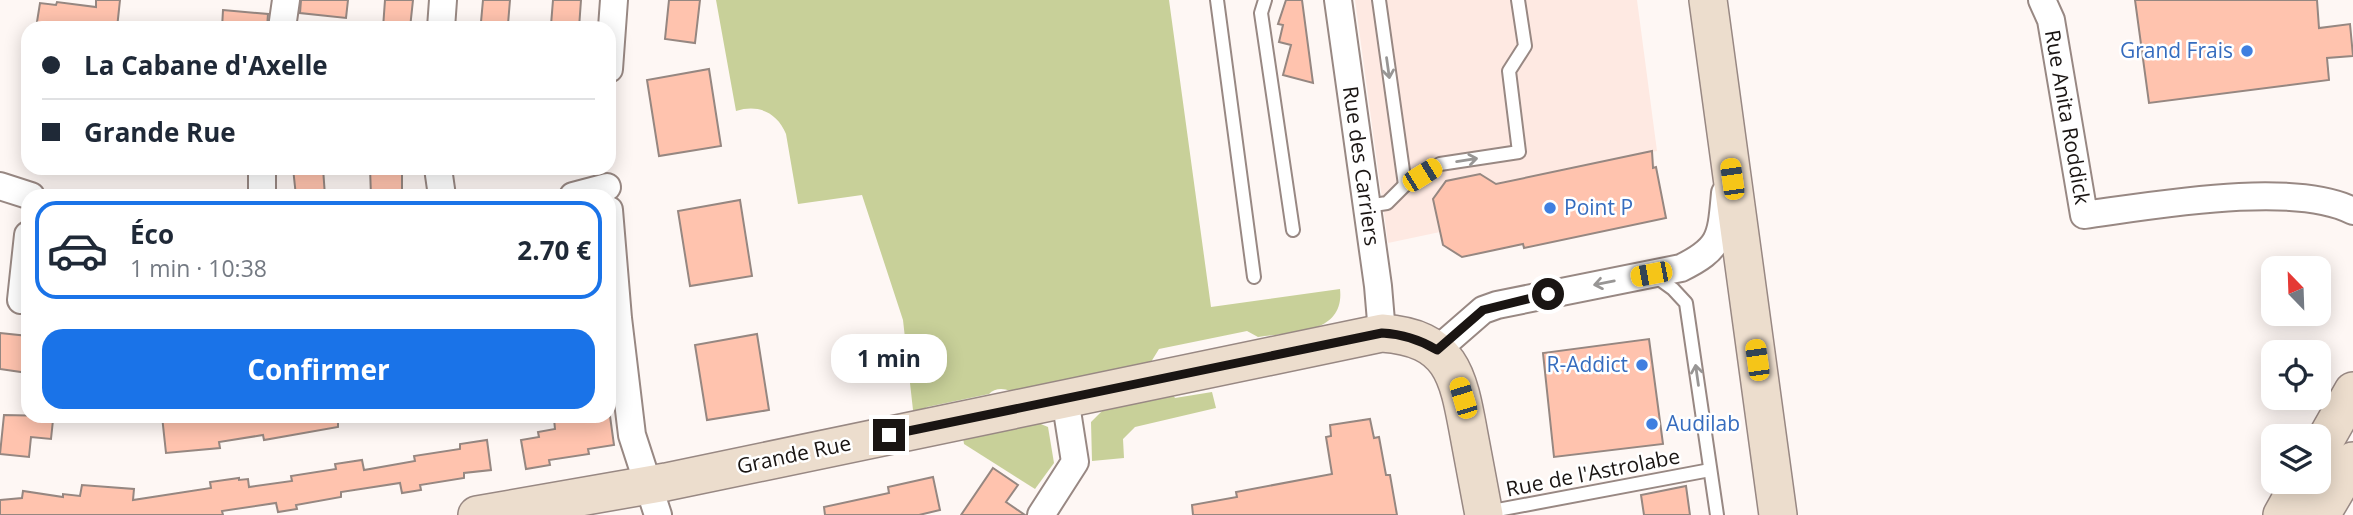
<!DOCTYPE html>
<html lang="fr">
<head>
<meta charset="utf-8">
<style>
	:root { --surface:#fff; --page:#f2f2f3; --text:#1f2937; --muted:#747a83; --line:#e0e1e3; --accent:#1a73e8 }
	body { margin:0; font-family:"Open Sans",sans-serif; background:var(--page); color:var(--text); height:100vh; display:flex; flex-direction:column; font-size:26px; white-space:nowrap }
	* { box-sizing:border-box; margin:0 }
	p { font-size:23px; color:var(--muted) }
	.icon { flex:none; width:38px; height:38px; fill:none; stroke:currentColor; stroke-width:2; stroke-linecap:round; stroke-linejoin:round }
	.map { position:relative; flex:1; overflow:hidden }
	.side { position:absolute; left:21px; top:189px; width:595px; height:234px; display:flex; flex-direction:column; background:var(--surface); border-radius:21px; box-shadow:0 4px 18px #0003 }
	.side>* { flex:none }
	.top-card { position:absolute; left:21px; top:21px; width:595px; height:154px; border-radius:21px; box-shadow:0 4px 18px #0003; display:grid; align-content:center; height:154px; padding:0 21px; background:var(--surface) }
	.needle { width:46px; rotate:337deg }
	.fabs { position:absolute; left:2261px; top:256px; display:grid; gap:14px }
	.fabs a { display:grid; place-items:center; width:70px; height:70px; border-radius:14px; background:var(--surface); box-shadow:0 4px 18px #0003; font-size:35px }
	.end { position:absolute; width:32px; height:32px; margin:-16px; border:9px solid #1a1513; background:#fff; box-shadow:0 0 0 4px #fff }
	.from { border-radius:50% }
	.bubble { position:absolute; height:49px; border-radius:21px; background:var(--surface); box-shadow:0 4px 18px #0003; font-size:23px; font-weight:700; line-height:49px; text-align:center }
	.car { position:absolute; width:21px; height:42px; margin:-21px -10px; border-radius:9px; box-shadow:0 0 5px 2px #0007; background:linear-gradient(#f5c518 24%,#345 0 40%,#f5c518 0 76%,#345 0 86%,#f5c518 0) }
	.top-card b { display:flex; align-items:center; gap:24px; height:66px; font-size:26px }
	.top-card b+b { border-top:2px solid var(--line) }
	.top-card i { width:18px; height:18px; background:var(--text) }
	ul { padding:12px 0 0; list-style:none }
	li { display:flex; align-items:center; gap:21px; height:98px; margin:0 14px 10px; padding:0 7px; border:4px solid transparent; border-radius:21px }
	li div { flex:1 }
	li b { display:block; font-size:26px }
	li em { font-style:normal; font-weight:700 }
	li.selected { border-color:var(--accent) }
	li>.icon { width:63px; height:63px; stroke-width:1.5 }
	.button { display:flex; gap:14px; margin-top:auto; padding:14px 21px }
	.button a { flex:1; height:80px; border-radius:21px; background:var(--accent); color:#fff; font-size:28px; font-weight:700; line-height:80px; text-align:center }
	.map>svg:first-child { display:block }
</style>
</head>
<body>
<div class="map">
<svg width="2353" height="515" viewBox="0 0 2353 515">
	<rect width="100%" height="100%" fill="#fef7f4"/>
	<path fill="#fee9e2" d="M1355,0H1637L1657,151L1652,152L1666,218L1524,248L1523,242L1511,247L1462,257L1443,245L1440,232L1388,243Z"/>
	<g fill="#c8d099">
		<path d="M716,0H1169L1211,307L1340,289C1345,335 1291,332 1258,337L1247,331L1159,349L1151,362L1010,391C1004,388 994,388 989,394L927,407L922,410H913L903,320L862,195L798,204L786,134C777,112 758,104 736,111Z"/>
		<path d="M1212,392L1216,408L1135,427L1123,439L1124,458L1092,461L1091,422L1102,411L1173,395L1175,398Z"/>
		<path d="M1036,422L1048,427L1054,463L1035,489L964,444L963,437Z"/>
	</g>
	<g fill="#ffc3ae" stroke="#968781" stroke-width="2">
		<path d="M96,0H120L117,28H36L40,3L56,5L57,2L96,7Z"/>
		<path d="M301,0H348L346,18L300,13Z"/>
		<path d="M385,0H413L410,28H383Z"/>
		<path d="M483,0H510L508,24L481,22Z"/>
		<path d="M553,0H581L579,28L551,25Z"/>
		<path d="M669,0H700L695,43L665,39Z"/>
		<path d="M1286,0H1302L1313,83L1283,75L1291,45L1279,42L1283,25L1278,24Z"/>
		<path d="M2135,0H2317L2319,28L2350,24L2353,56L2327,58L2329,80L2149,103Z"/>
		<path d="M223,10L268,14L267,28H222Z"/>
		<path d="M709,69L721,146L659,156L647,80Z"/>
		<path d="M1652,151L1653,168L1656,167L1666,218L1524,248L1523,244L1462,257L1443,245L1433,199L1446,181L1480,174L1496,184Z"/>
		<path d="M293,168H323L325,196H296Z"/>
		<path d="M370,168H402V196H371Z"/>
		<path d="M740,200L752,276L690,286L678,211Z"/>
		<path d="M0,333L28,336V373L0,369Z"/>
		<path d="M757,334L769,410L707,420L695,345Z"/>
		<path d="M1649,339L1663,444L1554,457L1543,353Z"/>
		<path d="M4,415L51,416L50,420H53L51,439L31,437L29,457L0,454Z"/>
		<path d="M162,416H338V427L264,440L263,435L219,442L220,448L166,453Z"/>
		<path d="M570,416H610L614,445L588,449L589,454L549,460L550,465L526,469L521,440L539,437L538,432L555,429L554,419Z"/>
		<path d="M1370,419L1374,438L1379,437L1386,475H1390L1397,515H1193L1192,505L1237,497L1236,492L1332,474L1326,437L1331,436L1330,425Z"/>
		<path d="M487,440L491,470L464,473V478L420,485L421,490L402,493L400,483L341,492V497L296,505L297,509L278,512L276,503L222,511L223,515H0V500L22,498L23,491L63,497V494L80,496L82,485L134,489L133,500L211,488L210,482L239,478V480L248,479L249,487L292,481L291,476L336,469L335,464L362,460L364,470L415,461L414,456L460,449V444Z"/>
		<path d="M993,468L1018,485L1006,502L1025,515H961Z"/>
		<path d="M933,477L940,510L919,515H825L824,507L889,493L888,487Z"/>
		<path d="M1686,486L1690,515H1644L1641,495Z"/>
	</g>
	<g fill="none" stroke-linecap="round" stroke-linejoin="round">
		<g stroke="#988883" stroke-width="16">
			<g id="lane">
				<path d="M1217,0L1254,277"/>
				<path d="M1265,0L1261,13L1293,230"/>
				<path d="M1379,0L1405,185"/>
				<path d="M1367,206L1387,203L1405,185L1440,164L1519,152L1509,71L1525,46L1518,0"/>
				<path d="M1655,276L1673,289L1686,303L1717,515"/>
				<path d="M1487,512L1710,470"/>
			</g>
		</g>
		<g stroke="#988883" stroke-width="30">
			<g id="street">
				<path d="M1338,0L1378,286L1382,333"/>
				<path d="M2042,0L2051,20L2084,215C2151,206 2293,180 2353,211"/>
				<path d="M282,28L286,0"/>
				<path d="M441,28L443,0"/>
				<path d="M609,69L614,0"/>
				<path d="M438,168L442,196"/>
				<path d="M0,186L31,196"/>
				<path d="M262,196V168"/>
				<path d="M573,196L607,187"/>
				<path d="M609,210L618,318L632,435L658,515"/>
				<path d="M21,300L28,235"/>
				<path d="M1437,350L1483,310L1497,305L1681,268C1722,248 1721,236 1725,193"/>
				<path d="M1041,515L1075,462L1065,398"/>
			</g>
		</g>
		<g stroke="#988883" stroke-width="40">
			<g id="secondary">
				<path d="M1708,0L1778,515"/>
				<path d="M2319,451L2353,391"/>
				<path d="M477,515L666,482L1382,333C1452,338 1458,375 1469,435C1474,462 1479,488 1484,515"/>
				<path d="M2282,515L2301,481"/>
				<path d="M2321,515L2353,461"/>
			</g>
		</g>
		<use href="#lane" stroke="#fff" stroke-width="12"/>
		<use href="#street" stroke="#fff" stroke-width="26"/>
		<use href="#secondary" stroke="#ecddcd" stroke-width="37"/>
	</g>
	<defs><path id="oneway-shaft" d="M-6 0H5M1.5-3L5.5 0L1.5 3" fill="none" stroke-width="1.6" stroke-linecap="round" stroke-linejoin="round" transform="scale(1.75)"/></defs>
	<g stroke="#989695">
		<use href="#oneway-shaft" transform="translate(1388 68) rotate(82)"/>
		<use href="#oneway-shaft" transform="translate(1467 160) rotate(-9)"/>
		<use href="#oneway-shaft" transform="translate(1604 283) rotate(169)"/>
		<use href="#oneway-shaft" transform="translate(1697 375) rotate(-98)"/>
	</g>
	<g fill="none" stroke-linecap="round" stroke-linejoin="round">
		<path stroke="#1a1513" stroke-width="9" d="M889,435L1382,333C1403,334 1419,339 1437,350L1483,310L1548,294"/>
	</g>
	<g fill="#3f7fe0" stroke="#fff" stroke-width="2.5">
		<circle cx="2247" cy="51" r="7"/>
		<circle cx="1550" cy="208" r="7"/>
		<circle cx="1642" cy="365" r="7"/>
		<circle cx="1652" cy="424" r="7"/>
	</g>
	<g text-anchor="middle" stroke-width="5" stroke-linejoin="round" paint-order="stroke">
		<g font-size="21" fill="#366cbe" stroke="#fff" text-anchor="end">
			<text x="2233" y="58">Grand Frais</text>
			<text x="1564" y="215" text-anchor="start">Point P</text>
			<text x="1628" y="372">R-Addict</text>
			<text x="1666" y="431" text-anchor="start">Audilab</text>
		</g>
		<g font-size="21" fill="#1a1513" stroke="#fff">
			<text transform="translate(2067 117) rotate(80)" y="7">Rue Anita Roddick</text>
			<text transform="translate(1361 166) rotate(82)" y="7">Rue des Carriers</text>
			<text transform="translate(794 455) rotate(-12)" y="7">Grande Rue</text>
			<text transform="translate(1593 473) rotate(-11)" y="7">Rue de l'Astrolabe</text>
		</g>
	</g>
</svg>
<div class="fabs">
<a><svg class="needle" viewBox="-14 -14 28 28"><path d="M0-13l5 13h-10z" fill="#e53935"/><path d="M0 13l5-13h-10z" fill="#747a83"/></svg></a>
<a><svg class="icon" aria-label="locate" viewBox="0 0 24 24"><circle cx="12" cy="12" r="6"/><path d="M12 2v4M12 18v4M2 12h4M18 12h4"/></svg></a>
<a><svg class="icon" aria-label="layers" viewBox="0 0 24 24"><path d="M12 4l9 5-9 5-9-5zM3 14l9 5 9-5"/></svg></a>
</div>
<i class="end from" style="left:1548px;top:294px"></i>
<i class="end" style="left:889px;top:435px"></i>
<div class="bubble" style="left:831px;top:334px;width:116px">1 min</div>
<i class="car" style="left:1422px;top:175px;rotate:58deg"></i>
<i class="car" style="left:1732px;top:179px;rotate:352deg"></i>
<i class="car" style="left:1651px;top:274px;rotate:259deg"></i>
<i class="car" style="left:1757px;top:360px;rotate:352deg"></i>
<i class="car" style="left:1463px;top:398px;rotate:343deg"></i>
<div class="top-card">
<b><i class="from"></i>La Cabane d'Axelle</b>
<b><i></i>Grande Rue</b>
</div>
<section class="side">
<ul>
<li class="selected"><svg class="icon" aria-label="car" viewBox="0 0 24 24"><path d="M5 17H2v-5l4-1 3-4h7l3 4 3 1v5h-3M9 17h6M6 11h13"/><circle cx="7" cy="17" r="2"/><circle cx="17" cy="17" r="2"/></svg><div><b>Éco</b><p>1 min · 10:38</p></div><em>2.70 €</em></li>
</ul>
<div class="button"><a>Confirmer</a></div>
</section>
</div>
</body>
</html>
